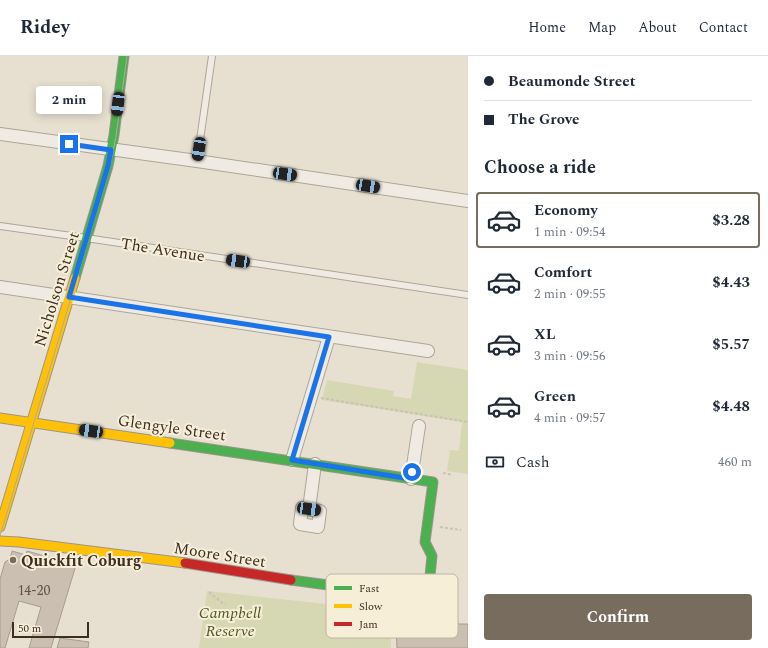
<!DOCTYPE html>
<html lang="en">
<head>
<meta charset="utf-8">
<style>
	:root { --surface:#fff; --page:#f2f2f3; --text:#1f2937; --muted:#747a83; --line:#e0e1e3; --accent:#786c5e }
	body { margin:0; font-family:Spectral,serif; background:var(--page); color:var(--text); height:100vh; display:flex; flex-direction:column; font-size:15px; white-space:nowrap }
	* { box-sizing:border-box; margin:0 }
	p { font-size:13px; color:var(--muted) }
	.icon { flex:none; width:22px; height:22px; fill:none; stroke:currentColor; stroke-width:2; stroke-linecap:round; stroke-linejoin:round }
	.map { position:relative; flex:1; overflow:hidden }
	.details { display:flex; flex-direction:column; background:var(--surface); width:300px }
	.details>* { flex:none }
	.banner { display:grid; align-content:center; height:88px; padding:0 16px; background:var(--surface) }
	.scale { position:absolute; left:12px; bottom:10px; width:77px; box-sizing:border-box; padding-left:4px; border:2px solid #3d2e20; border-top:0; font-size:11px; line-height:14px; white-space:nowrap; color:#3d2e20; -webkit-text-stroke:3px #f7eed8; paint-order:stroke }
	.end { position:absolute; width:18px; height:18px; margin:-9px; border:5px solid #1a73e8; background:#fff; box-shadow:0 0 0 2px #fff }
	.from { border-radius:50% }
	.bubble { position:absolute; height:28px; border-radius:4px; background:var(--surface); box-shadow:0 2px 10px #0003; font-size:13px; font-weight:700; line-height:28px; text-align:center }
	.car { position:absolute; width:12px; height:24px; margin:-12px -6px; border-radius:5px; box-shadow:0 0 3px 1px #0007; background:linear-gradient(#222 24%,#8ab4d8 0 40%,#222 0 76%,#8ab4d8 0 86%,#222 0) }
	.banner b { display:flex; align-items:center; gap:14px; height:38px; font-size:15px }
	.banner b+b { border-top:1px solid var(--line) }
	.banner i { width:10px; height:10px; background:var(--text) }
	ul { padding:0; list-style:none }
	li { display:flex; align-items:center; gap:12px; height:56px; margin:0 8px 6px; padding:0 8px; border:2px solid transparent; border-radius:4px }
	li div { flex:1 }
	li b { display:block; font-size:15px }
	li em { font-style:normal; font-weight:700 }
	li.active { border-color:var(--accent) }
	li>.icon { width:36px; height:36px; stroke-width:1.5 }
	h2 { padding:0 16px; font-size:18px; line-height:48px }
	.pay { display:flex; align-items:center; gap:10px; height:44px; padding:0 16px; font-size:15px }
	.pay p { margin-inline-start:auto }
	.primary-button { display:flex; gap:8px; margin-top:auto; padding:8px 16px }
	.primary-button a { flex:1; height:46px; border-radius:4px; background:var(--accent); color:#fff; font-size:16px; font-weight:700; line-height:46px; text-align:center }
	header { display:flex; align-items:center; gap:24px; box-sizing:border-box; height:56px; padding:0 20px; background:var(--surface); border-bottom:1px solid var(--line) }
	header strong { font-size:19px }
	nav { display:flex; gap:22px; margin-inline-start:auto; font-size:14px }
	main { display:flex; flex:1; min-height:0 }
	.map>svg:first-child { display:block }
</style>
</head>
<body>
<header>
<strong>Ridey</strong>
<nav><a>Home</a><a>Map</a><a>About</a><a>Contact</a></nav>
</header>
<main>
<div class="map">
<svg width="468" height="592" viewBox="0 0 468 592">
	<rect width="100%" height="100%" fill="#e7e0d1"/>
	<g fill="#d6d7b3">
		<path d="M417,306L468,314V418L447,415L450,394L459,395L462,366L322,344L327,324L394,335L393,340L411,343Z"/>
		<path d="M207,535L390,555L391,592H199Z"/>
	</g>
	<g fill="#cbbfb2" stroke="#a89c90">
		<path d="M12,495L26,499L27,495L55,503L56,501L62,503L61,505L76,509L51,592H29L41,551L19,545L5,592H0V523L5,506L10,503Z"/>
		<path d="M395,549L457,556L458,568H468V592H397Z"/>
		<path d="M60,582L89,586L88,592H57Z"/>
	</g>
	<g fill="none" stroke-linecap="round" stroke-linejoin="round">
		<g stroke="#ada599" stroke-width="8">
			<g id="lane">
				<path d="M197,105L212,0"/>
				<path d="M0,170L86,182L468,239"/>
			</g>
		</g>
		<g stroke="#ada599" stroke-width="14">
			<g id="street">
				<path d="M0,78L197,105L468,145"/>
				<path d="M0,231L428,295"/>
				<path d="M292,404L329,281"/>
				<path d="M411,423L419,370"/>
				<path d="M302,452L320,455L318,471L300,468Z"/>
				<path d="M309,453L315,408"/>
			</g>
		</g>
		<g stroke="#9c958a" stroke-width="11">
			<g id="fast">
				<path d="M75,222L108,110L114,79L124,0"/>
				<path d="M170,387L433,426L425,486L432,500L430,520L424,542L291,524"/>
			</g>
		</g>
		<g stroke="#9c958a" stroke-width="11">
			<g id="slow">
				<path d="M0,362L170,387"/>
				<path d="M0,471L75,222"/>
				<path d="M0,485L19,486L185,507"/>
			</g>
		</g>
		<g stroke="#9c958a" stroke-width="11">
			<path id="jam" d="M185,507L291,524"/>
		</g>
		<g stroke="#c8c2b9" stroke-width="2" stroke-dasharray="3 2" stroke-linecap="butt">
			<path d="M321,342L468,366"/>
			<path d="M443,417L453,419"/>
			<path d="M440,471L461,474"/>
			<path d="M442,526L458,528"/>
			<path d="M209,536L225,549"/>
		</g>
		<use href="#lane" stroke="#efebe3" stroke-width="6"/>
		<use href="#street" stroke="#efebe3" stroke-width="12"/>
		<use href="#fast" stroke="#4caf50" stroke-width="9"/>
		<use href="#slow" stroke="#ffc107" stroke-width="9"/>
		<use href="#jam" stroke="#c62828" stroke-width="9"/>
		<path stroke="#afaaa2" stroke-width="1" d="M0,480L110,111L116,80L127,0"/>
	</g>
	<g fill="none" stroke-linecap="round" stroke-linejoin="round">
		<path stroke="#1a73e8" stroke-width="5" d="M69,88L111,94L108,110L69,241L329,281L292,404L411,423L412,416"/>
	</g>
	<circle fill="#786c5e" stroke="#f7eed8" stroke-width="1.5" cx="13" cy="504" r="4"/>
	<g text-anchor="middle" stroke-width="4" stroke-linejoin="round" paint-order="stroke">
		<g font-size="14" fill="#605244">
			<text x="34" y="539">14-20</text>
		</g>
		<g font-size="16" fill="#3d2e20" stroke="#f7eed8">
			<text transform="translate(163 193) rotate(9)" y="6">The Avenue</text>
			<text transform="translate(56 233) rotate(-73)" y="6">Nicholson Street</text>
			<text transform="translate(172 371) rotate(8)" y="6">Glengyle Street</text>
			<text transform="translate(220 498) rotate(9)" y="6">Moore Street</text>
		</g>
		<g font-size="16" font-weight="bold" fill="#3d2e20" stroke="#f7eed8" text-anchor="start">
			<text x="21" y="510">Quickfit Coburg</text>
		</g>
		<g font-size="16" font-style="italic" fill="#4d5a26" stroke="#f7eed8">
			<text x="230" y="562">Campbell<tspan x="230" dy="18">Reserve</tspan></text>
		</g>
	</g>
	<rect x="326" y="518" width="132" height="64" rx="6" fill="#f7eed8" stroke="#bfb4a1" stroke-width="1"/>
	<rect x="334" y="530" width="18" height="4" fill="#4caf50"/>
	<rect x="334" y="548" width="18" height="4" fill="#ffc107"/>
	<rect x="334" y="566" width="18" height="4" fill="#c62828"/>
	<g font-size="11" fill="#3d2e20">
		<text x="359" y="536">Fast</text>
		<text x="359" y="554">Slow</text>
		<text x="359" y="572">Jam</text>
	</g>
</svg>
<div class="scale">50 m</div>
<i class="end from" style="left:412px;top:416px"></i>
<i class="end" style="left:69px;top:88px"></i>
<div class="bubble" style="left:36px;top:30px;width:66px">2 min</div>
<i class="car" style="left:118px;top:48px;rotate:187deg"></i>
<i class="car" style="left:199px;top:93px;rotate:189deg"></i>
<i class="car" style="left:285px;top:118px;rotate:98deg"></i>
<i class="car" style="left:368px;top:130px;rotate:99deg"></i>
<i class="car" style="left:238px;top:205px;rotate:278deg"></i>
<i class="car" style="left:91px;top:375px;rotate:278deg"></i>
<i class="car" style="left:309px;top:453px;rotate:98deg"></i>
</div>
<section class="details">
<div class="banner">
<b><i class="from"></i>Beaumonde Street</b>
<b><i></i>The Grove</b>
</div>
<h2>Choose a ride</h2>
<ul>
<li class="active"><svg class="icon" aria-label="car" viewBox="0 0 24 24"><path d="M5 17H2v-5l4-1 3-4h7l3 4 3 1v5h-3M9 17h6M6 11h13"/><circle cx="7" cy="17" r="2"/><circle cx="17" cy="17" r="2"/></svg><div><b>Economy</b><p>1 min · 09:54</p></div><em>$3.28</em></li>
<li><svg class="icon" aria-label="car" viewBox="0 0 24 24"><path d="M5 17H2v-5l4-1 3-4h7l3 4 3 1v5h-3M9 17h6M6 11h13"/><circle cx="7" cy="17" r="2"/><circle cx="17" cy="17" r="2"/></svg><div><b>Comfort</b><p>2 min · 09:55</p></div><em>$4.43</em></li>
<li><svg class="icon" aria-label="car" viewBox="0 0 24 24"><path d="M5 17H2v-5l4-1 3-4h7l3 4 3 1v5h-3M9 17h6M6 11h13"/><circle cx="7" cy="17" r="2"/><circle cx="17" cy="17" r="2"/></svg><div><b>XL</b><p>3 min · 09:56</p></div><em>$5.57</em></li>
<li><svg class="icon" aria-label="car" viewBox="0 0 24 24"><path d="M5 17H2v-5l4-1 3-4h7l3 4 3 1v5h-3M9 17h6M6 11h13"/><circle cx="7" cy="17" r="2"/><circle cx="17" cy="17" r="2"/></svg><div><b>Green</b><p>4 min · 09:57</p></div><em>$4.48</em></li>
</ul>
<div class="pay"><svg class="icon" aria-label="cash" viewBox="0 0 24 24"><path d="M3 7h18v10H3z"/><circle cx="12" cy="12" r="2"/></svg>Cash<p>460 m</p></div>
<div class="primary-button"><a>Confirm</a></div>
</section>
</main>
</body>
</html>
